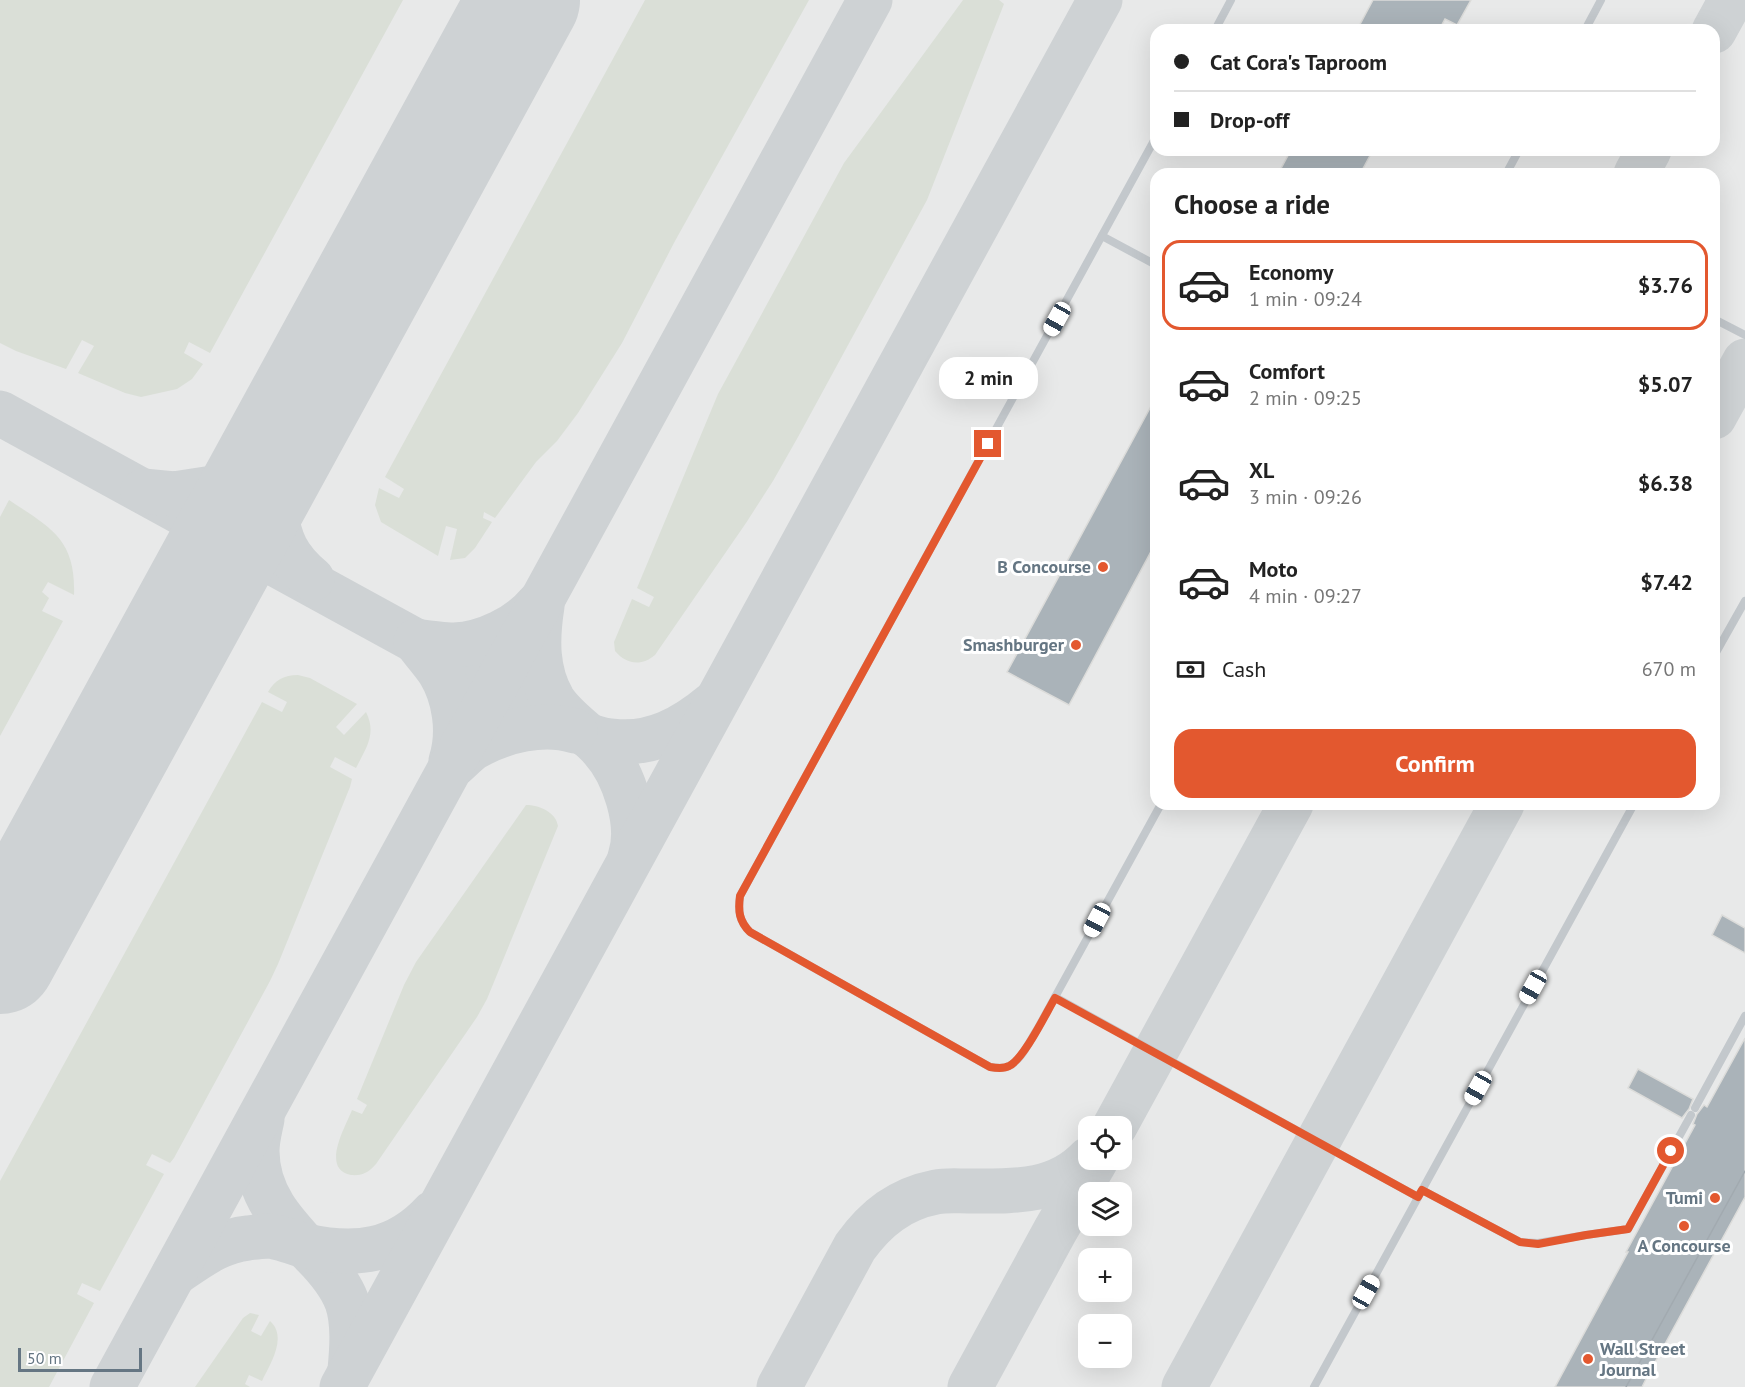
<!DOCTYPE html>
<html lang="en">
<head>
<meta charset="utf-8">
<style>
	:root { --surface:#fff; --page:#f2f2f2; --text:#222; --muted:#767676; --line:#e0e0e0; --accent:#e3582f }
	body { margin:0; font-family:"PT Sans",sans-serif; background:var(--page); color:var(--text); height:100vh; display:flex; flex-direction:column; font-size:22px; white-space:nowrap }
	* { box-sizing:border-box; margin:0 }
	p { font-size:20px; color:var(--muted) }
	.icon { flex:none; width:33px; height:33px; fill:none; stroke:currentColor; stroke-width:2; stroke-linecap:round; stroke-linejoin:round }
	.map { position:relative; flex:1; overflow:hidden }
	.panel { position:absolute; left:1150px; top:168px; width:570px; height:642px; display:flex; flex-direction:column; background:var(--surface); border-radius:18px; box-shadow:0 6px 24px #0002 }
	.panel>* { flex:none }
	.banner { position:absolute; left:1150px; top:24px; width:570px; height:132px; border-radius:18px; box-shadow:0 6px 24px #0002; display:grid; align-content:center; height:132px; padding:0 24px; background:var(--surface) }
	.fabs { position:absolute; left:1078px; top:1116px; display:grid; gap:12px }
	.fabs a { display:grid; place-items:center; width:54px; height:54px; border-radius:12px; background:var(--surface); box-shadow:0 6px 24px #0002; font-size:30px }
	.scale { position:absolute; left:18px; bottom:15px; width:124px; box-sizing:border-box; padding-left:6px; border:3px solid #657683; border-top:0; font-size:16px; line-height:21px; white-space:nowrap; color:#657683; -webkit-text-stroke:4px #fff; paint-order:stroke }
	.end { position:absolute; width:27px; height:27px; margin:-14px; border:8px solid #e3582f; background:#fff; box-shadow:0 0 0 3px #fff }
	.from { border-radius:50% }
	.bubble { position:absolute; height:42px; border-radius:18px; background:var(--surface); box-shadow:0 6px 24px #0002; font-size:20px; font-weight:700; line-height:42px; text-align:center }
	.car { position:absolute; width:18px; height:36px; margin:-18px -9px; border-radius:8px; box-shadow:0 0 4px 2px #0007; background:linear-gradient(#fff 24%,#345 0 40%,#fff 0 76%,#345 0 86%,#fff 0) }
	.banner b { display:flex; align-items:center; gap:21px; height:57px; font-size:22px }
	.banner b+b { border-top:2px solid var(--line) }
	.banner i { width:15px; height:15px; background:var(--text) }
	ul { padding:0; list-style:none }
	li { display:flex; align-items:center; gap:18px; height:90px; margin:0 12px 9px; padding:0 12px; border:3px solid transparent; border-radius:18px }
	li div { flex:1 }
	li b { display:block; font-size:22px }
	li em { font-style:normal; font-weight:700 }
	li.selected { border-color:var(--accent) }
	li>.icon { width:54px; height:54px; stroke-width:1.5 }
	h2 { padding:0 24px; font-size:27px; line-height:72px }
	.pay { display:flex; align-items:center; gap:15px; height:66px; padding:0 24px; font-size:22px }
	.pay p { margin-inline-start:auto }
	.primary-button { display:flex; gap:12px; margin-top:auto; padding:12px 24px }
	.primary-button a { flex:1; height:69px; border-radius:18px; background:var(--accent); color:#fff; font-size:24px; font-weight:700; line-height:69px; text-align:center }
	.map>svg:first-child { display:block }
</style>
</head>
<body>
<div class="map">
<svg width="1745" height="1387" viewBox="0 0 1745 1387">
	<rect width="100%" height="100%" fill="#fafaf8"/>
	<path fill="#e8e9e9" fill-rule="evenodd" d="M0,0H1745V1387H0ZM1156,30H1714V150H1156ZM1156,174H1714V804H1156ZM1089,1126H1122V1160H1089ZM1089,1192H1122V1226H1089ZM1089,1258H1122V1292H1089ZM1089,1324H1122V1358H1089Z"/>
	<g fill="#dadfd7">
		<path d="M0,0H403L210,353L189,342L184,353L203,364L192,379L177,389L141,397L125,393L78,373L94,346L82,340L66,369L16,351L0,343Z"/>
		<path d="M645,0H809L675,241L622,343L578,413L557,441L536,462L495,518L484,512L483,518L492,522L475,548L465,558L450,560L457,529L446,526L438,556L381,522L375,505L379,488L399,498L404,489L385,477Z"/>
		<path d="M963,0H999L1004,4L927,200L798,437L773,481L746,523L655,655C641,667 626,664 615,651L614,642L632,599L649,607L654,597L637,588L718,394L844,163Z"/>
		<path d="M9,500C51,528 76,539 74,595L48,582L42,592L49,598L42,611L63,621L0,736V517Z"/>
		<path d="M298,675L310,678L357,704L336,727L344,735L366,712C377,734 366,748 356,768L335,757L330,767L352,779L350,787L278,964L270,981L174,1158L170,1163L152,1154L146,1165L164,1174L100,1291L82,1283L77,1294L94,1303L49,1387H0V1181L262,702L282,712L287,702L268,692C275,680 284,675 298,675Z"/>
		<path d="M526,805C539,805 556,812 558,826L487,999L477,1017L376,1164C369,1172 363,1176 351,1175C320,1169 346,1126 352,1110L362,1114L367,1105L357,1099L404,985L416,962Z"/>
		<path d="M250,1313L259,1315L251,1331L261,1336L270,1321C288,1337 270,1364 262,1381L249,1375L245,1384L250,1387H195L243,1318Z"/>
	</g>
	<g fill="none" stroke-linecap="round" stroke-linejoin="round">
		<g stroke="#ced2d4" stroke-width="45">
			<path d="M1714,31L1731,0"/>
			<path d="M1636,174L1649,150"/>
			<path d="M0,413L589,736C597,738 604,741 612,741C652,746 684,728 714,703"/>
			<path d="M1714,417L1745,361"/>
			<path d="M295,418C286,442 277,464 273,489C272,495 274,502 275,508C279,540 287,558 312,579"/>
			<path d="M143,491L174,494L213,488L249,471L289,429"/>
			<path d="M542,606C537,638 536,671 553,700C565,719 587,732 602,749C624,773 641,825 630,857"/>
			<path d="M451,761C460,732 455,697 439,671C432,661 423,651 416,641C429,643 442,645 454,645C484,644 519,627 538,604"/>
			<path d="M454,765C461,759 467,752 475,747C504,731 543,721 575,731"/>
			<path d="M262,1119C260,1129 257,1140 257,1151C257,1195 284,1223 312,1253C326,1267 340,1283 347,1302C354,1323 352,1349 350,1370"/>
			<path d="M1115,1126L1291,804"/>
			<path d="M174,1274C198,1258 219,1241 248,1238C256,1237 267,1235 275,1237C286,1239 296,1244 306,1246C356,1257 397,1252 433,1213"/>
			<path d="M112,1387L870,0"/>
			<path d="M342,1387L1100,0"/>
			<path d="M779,1387L855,1247C876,1218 900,1199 936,1192C946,1190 958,1191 968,1191C1012,1191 1056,1194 1089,1159"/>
			<path d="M970,1387L1055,1231L1096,1160"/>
			<path d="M1184,1387L1502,804"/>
		</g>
		<path stroke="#ced2d4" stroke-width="112" d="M0,958L524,0"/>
	</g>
	<g fill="#aab3b9" stroke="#dcdcda" stroke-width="1.5">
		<path d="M1373,0H1471L1457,25L1445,19L1439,30H1357Z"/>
		<path d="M1291,150H1373L1360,174H1278Z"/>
		<path d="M1156,397V542L1069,705L1007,672Z"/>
		<path d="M1722,915L1745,928V953L1712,935Z"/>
		<path d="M1745,1038V1197L1647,1377L1642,1387H1555L1628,1252H1626L1695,1125L1693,1124L1697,1114L1704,1105L1707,1107Z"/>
		<path d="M1638,1069L1693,1099L1689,1109L1682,1118L1628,1088Z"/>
	</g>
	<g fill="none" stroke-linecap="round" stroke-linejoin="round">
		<g stroke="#c3c8cc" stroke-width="8">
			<path d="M1215,30L1231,0"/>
			<path d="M1585,30L1601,0"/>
			<path d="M1156,137L740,896C738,911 739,921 750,932L990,1067C996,1068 1003,1069 1009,1066C1022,1060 1030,1040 1038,1028L1161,804"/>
			<path d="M1506,174L1519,150"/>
			<path d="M1102,236L1156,265"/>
			<path d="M1714,319L1745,335"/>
			<path d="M1714,656L1745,601"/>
			<path d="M1055,997L1418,1197"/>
			<path d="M1695,1108L1745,1016"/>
			<path d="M1422,1190L1520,1242L1538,1243L1586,1235L1628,1229L1691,1115"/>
			<path d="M1314,1387L1634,804"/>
		</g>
		<path stroke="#a2aab0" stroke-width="1.5" d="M1626,1387L1745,1171"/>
	</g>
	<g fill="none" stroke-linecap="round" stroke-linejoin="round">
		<path stroke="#e3582f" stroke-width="8" d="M988,444L740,896C738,911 739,921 750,932L990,1067C996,1068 1004,1069 1009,1066C1024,1059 1046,1013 1055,998L1418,1197L1422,1190L1520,1242L1538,1244L1586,1235L1628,1229L1671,1151"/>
	</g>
	<g fill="#e3582f" stroke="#fff" stroke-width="2">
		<circle cx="1103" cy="567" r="6"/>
		<circle cx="1076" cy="645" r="6"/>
		<circle cx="1715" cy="1198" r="6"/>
		<circle cx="1684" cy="1226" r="6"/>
		<circle cx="1588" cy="1359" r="6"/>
	</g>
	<g text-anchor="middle" stroke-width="6" stroke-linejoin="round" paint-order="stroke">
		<g font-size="18" font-weight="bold" fill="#657683" stroke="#fff" text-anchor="end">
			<text x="1091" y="573">B Concourse</text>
			<text x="1064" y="651">Smashburger</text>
			<text x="1703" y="1204">Tumi</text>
			<text x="1684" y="1252" text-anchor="middle">A Concourse</text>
			<text x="1600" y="1355" text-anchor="start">Wall Street<tspan x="1600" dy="21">Journal</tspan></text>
		</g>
	</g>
</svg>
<div class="fabs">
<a><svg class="icon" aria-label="locate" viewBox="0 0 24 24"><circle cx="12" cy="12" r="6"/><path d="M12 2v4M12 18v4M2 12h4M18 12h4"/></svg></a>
<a><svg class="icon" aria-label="layers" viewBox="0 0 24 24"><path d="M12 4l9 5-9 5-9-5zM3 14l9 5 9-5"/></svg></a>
<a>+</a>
<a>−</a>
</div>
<div class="scale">50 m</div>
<i class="end from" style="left:1671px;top:1151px"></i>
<i class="end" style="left:988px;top:444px"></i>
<div class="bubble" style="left:939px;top:357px;width:99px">2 min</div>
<i class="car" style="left:1057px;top:319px;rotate:209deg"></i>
<i class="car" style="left:1097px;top:920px;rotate:208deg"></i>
<i class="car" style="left:1533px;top:987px;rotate:209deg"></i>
<i class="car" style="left:1478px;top:1088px;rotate:209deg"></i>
<i class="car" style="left:1366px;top:1292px;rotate:29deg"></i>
<div class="banner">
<b><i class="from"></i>Cat Cora's Taproom</b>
<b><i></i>Drop-off</b>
</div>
<section class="panel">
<h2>Choose a ride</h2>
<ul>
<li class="selected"><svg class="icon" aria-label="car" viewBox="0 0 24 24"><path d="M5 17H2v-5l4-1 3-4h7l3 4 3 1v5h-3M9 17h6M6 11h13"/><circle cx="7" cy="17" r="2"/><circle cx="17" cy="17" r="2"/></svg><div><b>Economy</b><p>1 min · 09:24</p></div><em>$3.76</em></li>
<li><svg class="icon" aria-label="car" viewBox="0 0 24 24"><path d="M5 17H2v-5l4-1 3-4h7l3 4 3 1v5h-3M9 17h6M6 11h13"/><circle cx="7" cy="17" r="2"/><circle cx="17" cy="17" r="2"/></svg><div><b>Comfort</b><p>2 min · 09:25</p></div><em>$5.07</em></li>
<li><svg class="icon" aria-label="car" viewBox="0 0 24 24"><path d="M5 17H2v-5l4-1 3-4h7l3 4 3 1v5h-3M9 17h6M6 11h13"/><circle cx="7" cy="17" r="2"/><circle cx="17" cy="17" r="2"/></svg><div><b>XL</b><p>3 min · 09:26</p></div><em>$6.38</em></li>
<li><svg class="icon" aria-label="car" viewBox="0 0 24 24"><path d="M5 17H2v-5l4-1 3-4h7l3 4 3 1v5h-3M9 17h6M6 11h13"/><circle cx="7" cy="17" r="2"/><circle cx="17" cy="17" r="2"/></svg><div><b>Moto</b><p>4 min · 09:27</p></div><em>$7.42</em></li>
</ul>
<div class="pay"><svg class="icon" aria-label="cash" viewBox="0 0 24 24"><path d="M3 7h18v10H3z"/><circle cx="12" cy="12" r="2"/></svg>Cash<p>670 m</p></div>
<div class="primary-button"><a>Confirm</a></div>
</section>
</div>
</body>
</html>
